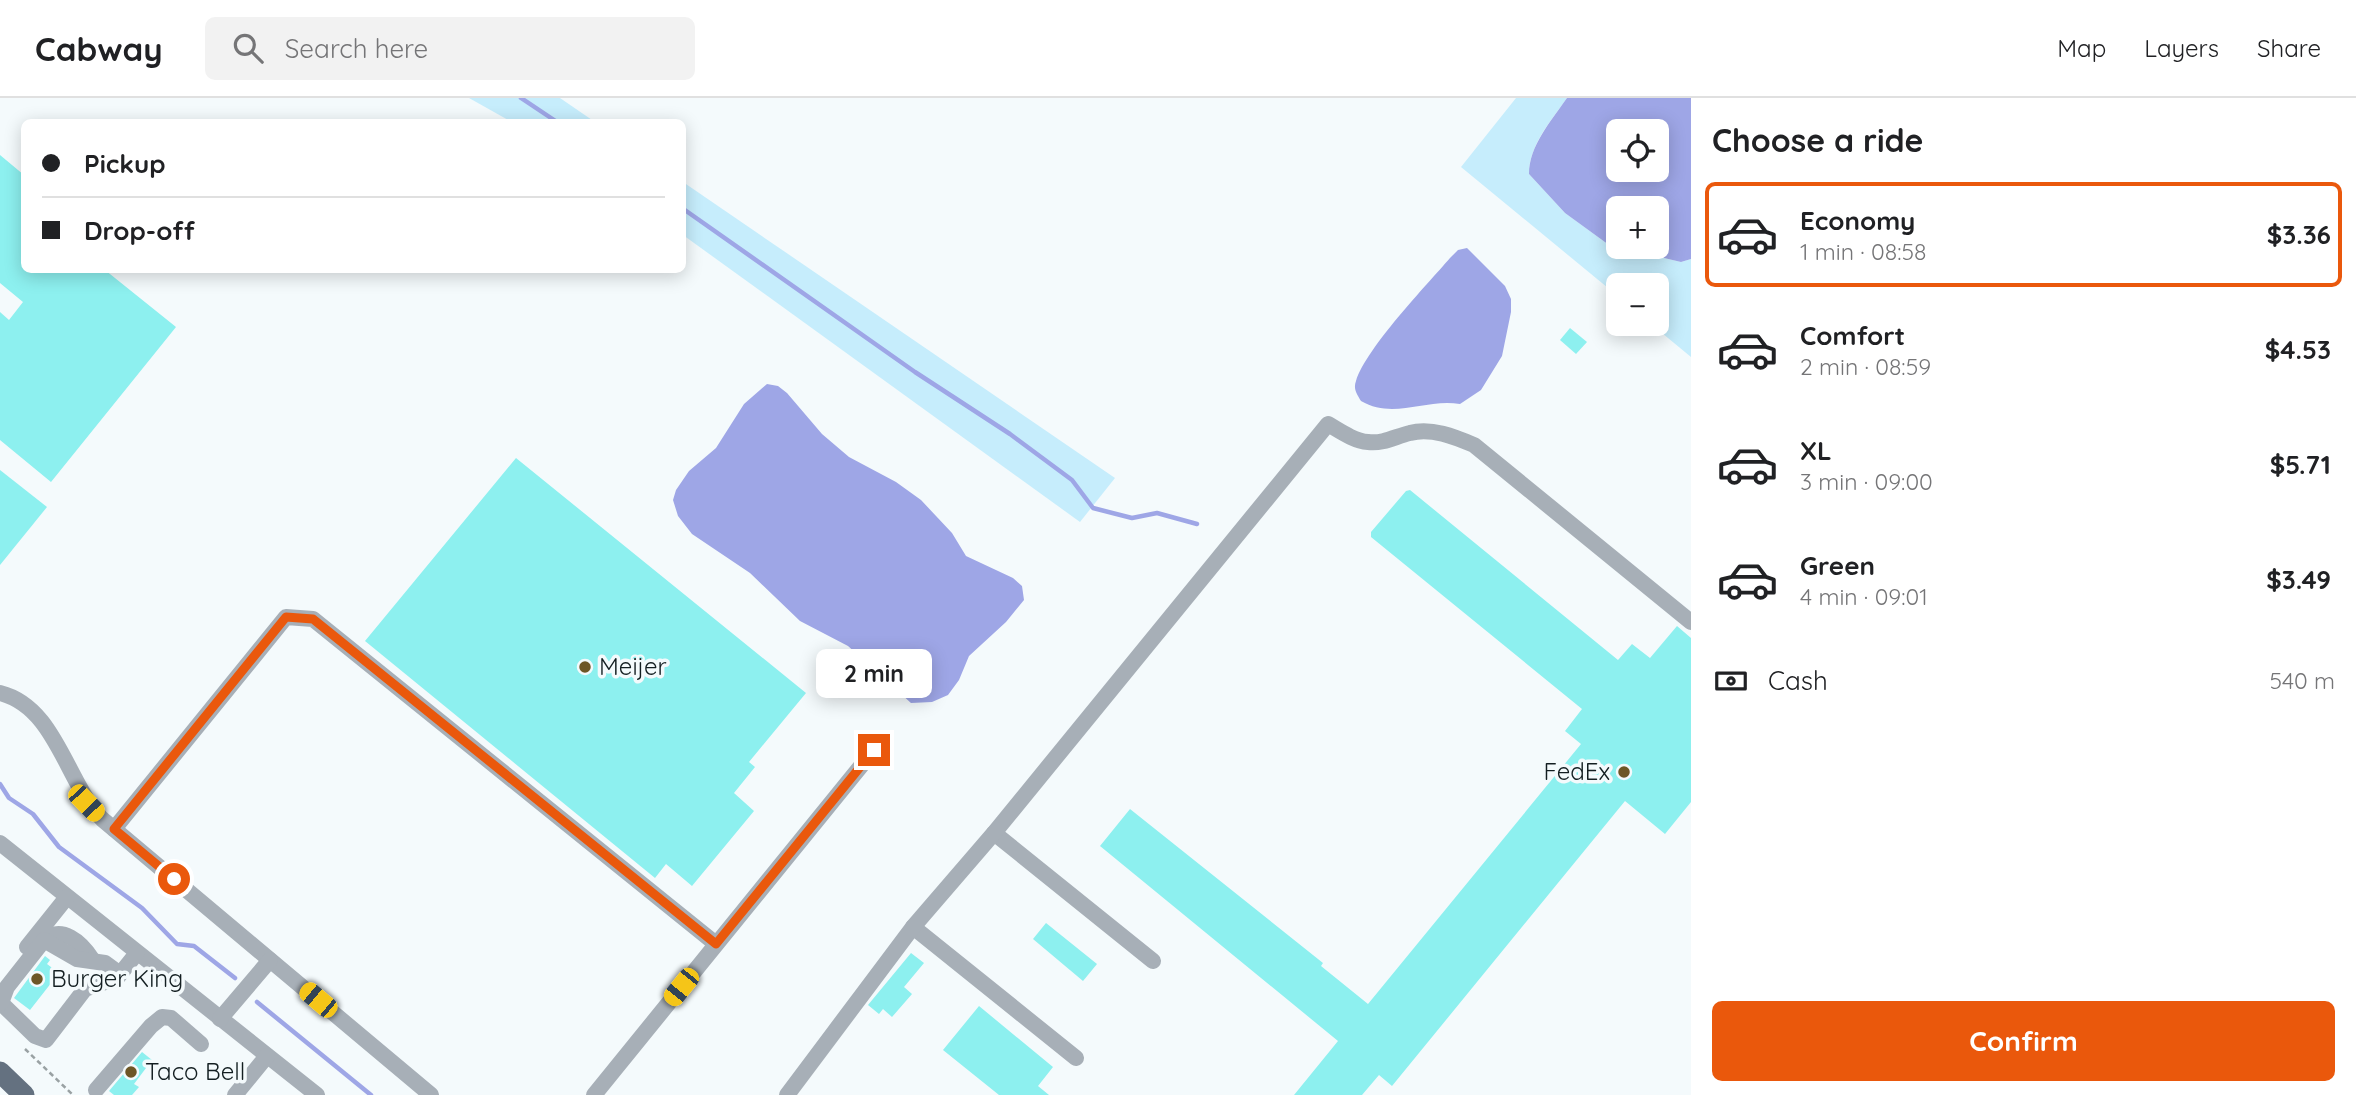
<!DOCTYPE html>
<html lang="en">
<head>
<meta charset="utf-8">
<style>
	:root { --surface:#fff; --page:#f2f2f2; --text:#202124; --muted:#757577; --line:#e0e0e0; --accent:#ea580c }
	body { margin:0; font-family:Quicksand,sans-serif; background:var(--page); color:var(--text); height:100vh; display:flex; flex-direction:column; font-size:26px; white-space:nowrap }
	* { box-sizing:border-box; margin:0 }
	p { font-size:23px; color:var(--muted) }
	.icon { flex:none; width:38px; height:38px; fill:none; stroke:currentColor; stroke-width:2; stroke-linecap:round; stroke-linejoin:round }
	.map { position:relative; flex:1; overflow:hidden }
	.panel { display:flex; flex-direction:column; background:var(--surface); width:665px }
	.panel>* { flex:none }
	.top-card { position:absolute; left:21px; top:21px; width:665px; height:154px; border-radius:10px; box-shadow:0 4px 18px #0003; display:grid; align-content:center; height:154px; padding:0 21px; background:var(--surface) }
	.controls { position:absolute; left:1606px; top:21px; display:grid; gap:14px }
	.controls a { display:grid; place-items:center; width:63px; height:63px; border-radius:10px; background:var(--surface); box-shadow:0 4px 18px #0003; font-size:35px }
	.end { position:absolute; width:32px; height:32px; margin:-16px; border:9px solid #ea580c; background:#fff; box-shadow:0 0 0 4px #fff }
	.from { border-radius:50% }
	.bubble { position:absolute; height:49px; border-radius:10px; background:var(--surface); box-shadow:0 4px 18px #0003; font-size:23px; font-weight:700; line-height:49px; text-align:center }
	.car { position:absolute; width:21px; height:42px; margin:-21px -10px; border-radius:9px; box-shadow:0 0 5px 2px #0007; background:linear-gradient(#f5c518 24%,#345 0 40%,#f5c518 0 76%,#345 0 86%,#f5c518 0) }
	.top-card b { display:flex; align-items:center; gap:24px; height:66px; font-size:26px }
	.top-card b+b { border-top:2px solid var(--line) }
	.top-card i { width:18px; height:18px; background:var(--text) }
	ul { padding:0; list-style:none }
	li { display:flex; align-items:center; gap:21px; height:105px; margin:0 14px 10px; padding:0 7px; border:4px solid transparent; border-radius:10px }
	li div { flex:1 }
	li b { display:block; font-size:26px }
	li em { font-style:normal; font-weight:700 }
	li.on { border-color:var(--accent) }
	li>.icon { width:63px; height:63px; stroke-width:1.5 }
	h2 { padding:0 21px; font-size:32px; line-height:84px }
	.pay { display:flex; align-items:center; gap:18px; height:77px; padding:0 21px; font-size:26px }
	.pay p { margin-inline-start:auto }
	.primary-button { display:flex; gap:14px; margin-top:auto; padding:14px 21px }
	.primary-button a { flex:1; height:80px; border-radius:10px; background:var(--accent); color:#fff; font-size:28px; font-weight:700; line-height:80px; text-align:center }
	header { display:flex; align-items:center; gap:42px; box-sizing:border-box; height:98px; padding:0 35px; background:var(--surface); border-bottom:2px solid var(--line) }
	header strong { font-size:33px }
	nav { display:flex; gap:38px; margin-inline-start:auto; font-size:24px }
	.search { width:490px; height:63px; background:var(--page); display:flex; align-items:center; gap:18px; box-sizing:border-box; padding:0 24px; border-radius:10px; color:var(--muted); font-size:26px }
	main { display:flex; flex:1; min-height:0 }
	.map>svg:first-child { display:block }
</style>
</head>
<body>
<header>
<strong>Cabway</strong>
<div class="search"><svg class="icon" aria-label="search" viewBox="0 0 24 24"><circle cx="10" cy="10" r="6"/><path d="M15 15l6 6"/></svg>Search here</div>
<nav><a>Map</a><a>Layers</a><a>Share</a></nav>
</header>
<main>
<div class="map">
<svg width="1691" height="997" viewBox="0 0 1691 997">
	<rect width="100%" height="100%" fill="#f4fafc"/>
	<g fill="#c6edfc">
		<path d="M469,0H560L595,24H512Z"/>
		<path d="M1516,0H1567C1551,23 1529,47 1529,76L1565,115L1609,147L1681,164L1691,161V259L1651,226H1657V187H1619V199L1461,69Z"/>
		<path d="M683,84L1115,380L1080,424L683,137Z"/>
	</g>
	<g fill="#9ea6e6" fill-rule="evenodd">
		<path d="M1567,0H1691V161L1681,164L1609,147L1565,115L1529,76C1529,48 1551,23 1567,0ZM1619,33H1657V72H1619ZM1619,110H1657V149H1619Z"/>
		<path d="M1467,150L1505,188L1511,201V214L1502,258L1481,292L1460,306C1426,300 1394,322 1361,303C1357,296 1353,291 1356,283C1367,249 1426,188 1450,160L1458,152Z"/>
		<path d="M767,286L778,288L787,295L822,336L849,359L896,384L921,402L952,435L966,458L1013,480L1022,488L1024,502L1006,524L969,558L959,582L948,597L932,604L911,605L848,548L800,523L750,475L692,436L678,418L673,402L676,392L689,373L716,350L744,306Z"/>
	</g>
	<g fill="none" stroke-linecap="round" stroke-linejoin="round">
		<g stroke="#9ea6e6" stroke-width="4.5">
			<path d="M521,0L557,24"/>
			<path d="M682,110L915,274L1010,336L1072,382L1093,410L1132,420L1157,415L1197,426"/>
			<path d="M0,686L9,700L33,716L59,749L142,810L177,846L194,848L235,880"/>
			<path d="M257,904L371,997"/>
		</g>
	</g>
	<g fill="#8df0ef">
		<path d="M0,57L24,77V172H105L176,229L51,384L0,342V214L9,222L23,204L0,185Z"/>
		<path d="M1570,230L1587,244L1576,256L1560,242Z"/>
		<path d="M516,360L806,595L749,664L755,669L734,695L754,713L692,788L666,766L655,780L365,543Z"/>
		<path d="M0,372L47,409L0,467Z"/>
		<path d="M1410,392L1618,562L1632,546L1650,560L1677,528L1691,540V704L1665,736L1625,703L1392,988L1379,977L1362,997H1294L1338,943L1100,748L1130,711L1323,865L1321,868L1368,906L1581,646L1565,633L1582,611L1371,439V434L1406,393Z"/>
		<path d="M1046,825L1097,866L1083,883L1033,841Z"/>
		<path d="M911,855L924,865L904,889L912,896L892,919L883,911L879,916L868,907Z"/>
		<path d="M45,858L50,862L47,866L59,875L30,912L14,900Z"/>
		<path d="M979,908L1053,969L1038,988L1049,997H999L943,952Z"/>
		<path d="M142,954L152,962L134,986L139,989L132,997H114L109,993Z"/>
	</g>
	<g fill="none" stroke-linecap="round" stroke-linejoin="round">
		<path stroke="#99a1a3" stroke-width="2.5" stroke-dasharray="5 3.5" stroke-linecap="butt" d="M25,951L73,997"/>
		<g stroke="#a7afb7" stroke-width="16">
			<path d="M0,595C56,609 66,684 102,721L431,997"/>
			<path d="M114,731L286,519L313,521L716,846"/>
			<path d="M994,735L1153,863"/>
			<path d="M0,745L317,997"/>
			<path d="M913,829L1076,960"/>
			<path d="M44,842C62,827 81,844 92,861"/>
			<path d="M27,849L67,799"/>
			<path d="M0,904L35,938L46,942L85,891L117,880L137,855"/>
			<path d="M1,905L7,889L44,842L77,861L105,865L120,876"/>
			<path d="M220,921L270,862"/>
			<path d="M96,992L151,928L162,919L171,920L201,946"/>
			<path d="M235,997L267,958"/>
			<path d="M594,997L874,652"/>
			<path d="M787,997L913,829L994,735L1328,326C1340,333 1354,343 1368,344C1384,346 1396,338 1410,335C1431,329 1455,339 1474,347L1691,524"/>
		</g>
		<path stroke="#647180" stroke-width="21" d="M0,974L24,997"/>
	</g>
	<g fill="none" stroke-linecap="round" stroke-linejoin="round">
		<path stroke="#ea580c" stroke-width="9" d="M174,781L114,731L286,519L313,521L716,846L874,652"/>
	</g>
	<g fill="#6d5626" stroke="#f4fafc" stroke-width="2.5">
		<circle cx="585" cy="569" r="7"/>
		<circle cx="1624" cy="674" r="7"/>
		<circle cx="37" cy="881" r="7"/>
		<circle cx="131" cy="974" r="7"/>
	</g>
	<g text-anchor="middle" stroke-width="7" stroke-linejoin="round" paint-order="stroke">
		<g font-size="24" fill="#131e21" stroke="#f4fafc" text-anchor="start">
			<text x="599" y="577">Meijer</text>
			<text x="1610" y="682" text-anchor="end">FedEx</text>
			<text x="51" y="889">Burger King</text>
			<text x="145" y="982">Taco Bell</text>
		</g>
	</g>
</svg>
<div class="controls">
<a><svg class="icon" aria-label="locate" viewBox="0 0 24 24"><circle cx="12" cy="12" r="6"/><path d="M12 2v4M12 18v4M2 12h4M18 12h4"/></svg></a>
<a>+</a>
<a>−</a>
</div>
<i class="end from" style="left:174px;top:781px"></i>
<i class="end" style="left:874px;top:652px"></i>
<div class="bubble" style="left:816px;top:551px;width:116px">2 min</div>
<i class="car" style="left:86px;top:705px;rotate:136deg"></i>
<i class="car" style="left:681px;top:889px;rotate:219deg"></i>
<i class="car" style="left:318px;top:902px;rotate:310deg"></i>
<div class="top-card">
<b><i class="from"></i>Pickup</b>
<b><i></i>Drop-off</b>
</div>
</div>
<section class="panel">
<h2>Choose a ride</h2>
<ul>
<li class="on"><svg class="icon" aria-label="car" viewBox="0 0 24 24"><path d="M5 17H2v-5l4-1 3-4h7l3 4 3 1v5h-3M9 17h6M6 11h13"/><circle cx="7" cy="17" r="2"/><circle cx="17" cy="17" r="2"/></svg><div><b>Economy</b><p>1 min · 08:58</p></div><em>$3.36</em></li>
<li><svg class="icon" aria-label="car" viewBox="0 0 24 24"><path d="M5 17H2v-5l4-1 3-4h7l3 4 3 1v5h-3M9 17h6M6 11h13"/><circle cx="7" cy="17" r="2"/><circle cx="17" cy="17" r="2"/></svg><div><b>Comfort</b><p>2 min · 08:59</p></div><em>$4.53</em></li>
<li><svg class="icon" aria-label="car" viewBox="0 0 24 24"><path d="M5 17H2v-5l4-1 3-4h7l3 4 3 1v5h-3M9 17h6M6 11h13"/><circle cx="7" cy="17" r="2"/><circle cx="17" cy="17" r="2"/></svg><div><b>XL</b><p>3 min · 09:00</p></div><em>$5.71</em></li>
<li><svg class="icon" aria-label="car" viewBox="0 0 24 24"><path d="M5 17H2v-5l4-1 3-4h7l3 4 3 1v5h-3M9 17h6M6 11h13"/><circle cx="7" cy="17" r="2"/><circle cx="17" cy="17" r="2"/></svg><div><b>Green</b><p>4 min · 09:01</p></div><em>$3.49</em></li>
</ul>
<div class="pay"><svg class="icon" aria-label="cash" viewBox="0 0 24 24"><path d="M3 7h18v10H3z"/><circle cx="12" cy="12" r="2"/></svg>Cash<p>540 m</p></div>
<div class="primary-button"><a>Confirm</a></div>
</section>
</main>
</body>
</html>
